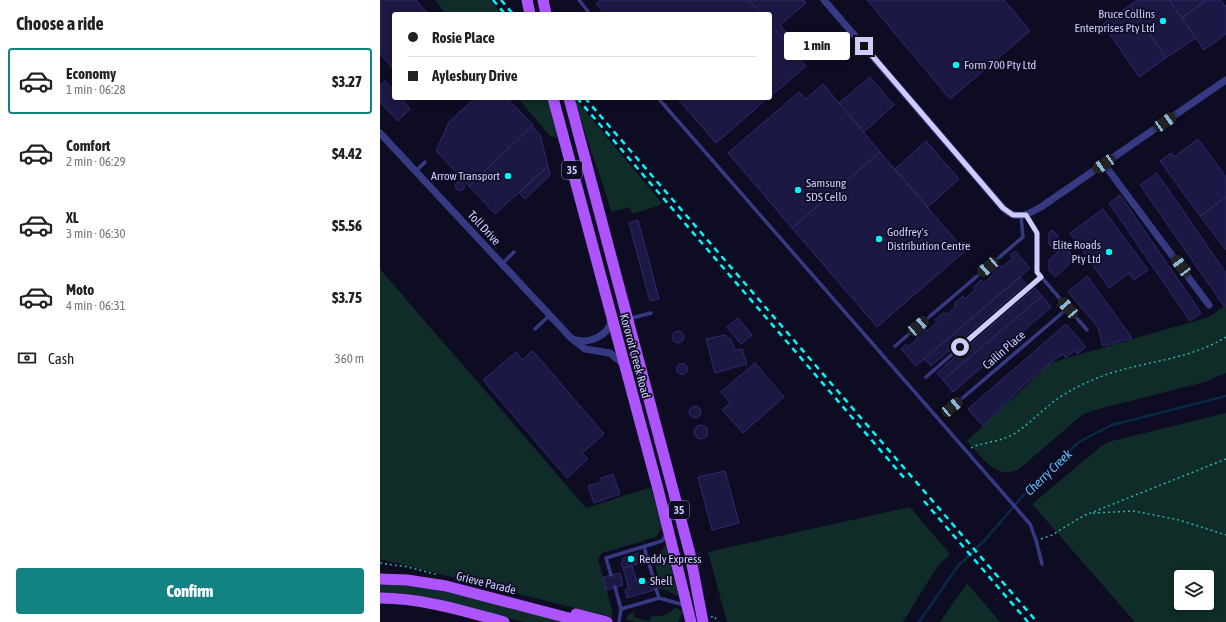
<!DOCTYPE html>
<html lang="en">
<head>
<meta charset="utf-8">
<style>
	:root { --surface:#fff; --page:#f2f2f2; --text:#222; --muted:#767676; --line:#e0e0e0; --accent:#138282 }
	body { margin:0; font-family:"Asap Condensed",sans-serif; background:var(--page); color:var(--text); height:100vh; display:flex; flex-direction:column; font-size:15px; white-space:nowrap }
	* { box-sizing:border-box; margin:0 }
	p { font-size:13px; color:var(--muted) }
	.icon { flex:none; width:22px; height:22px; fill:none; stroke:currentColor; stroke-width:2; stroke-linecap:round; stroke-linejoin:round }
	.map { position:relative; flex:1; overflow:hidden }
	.sheet { display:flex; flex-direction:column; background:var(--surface); width:380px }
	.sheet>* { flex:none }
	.banner { position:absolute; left:12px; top:12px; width:380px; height:88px; border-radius:4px; box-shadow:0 2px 6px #0003; display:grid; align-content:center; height:88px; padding:0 16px; background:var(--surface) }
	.controls { position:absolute; left:794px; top:570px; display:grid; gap:8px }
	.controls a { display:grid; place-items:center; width:40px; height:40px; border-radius:4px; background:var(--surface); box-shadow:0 2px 6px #0003; font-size:20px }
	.end { position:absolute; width:18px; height:18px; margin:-9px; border:5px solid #cecdff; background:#111; box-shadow:0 0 0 2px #111 }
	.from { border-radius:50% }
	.bubble { position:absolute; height:28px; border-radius:4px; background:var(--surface); box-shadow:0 2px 6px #0003; font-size:13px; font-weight:800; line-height:28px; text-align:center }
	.car { position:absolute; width:12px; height:24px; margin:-12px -6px; border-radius:5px; box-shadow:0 0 3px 1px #0007; background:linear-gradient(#222 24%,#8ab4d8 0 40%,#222 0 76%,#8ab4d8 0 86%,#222 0) }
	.banner b { display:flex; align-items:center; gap:14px; height:38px; font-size:15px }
	.banner b+b { border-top:1px solid var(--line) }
	.banner i { width:10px; height:10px; background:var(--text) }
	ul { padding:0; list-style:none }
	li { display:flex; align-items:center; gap:12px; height:66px; margin:0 8px 6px; padding:0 8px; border:2px solid transparent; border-radius:4px }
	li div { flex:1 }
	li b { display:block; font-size:15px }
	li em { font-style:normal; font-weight:800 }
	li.on { border-color:var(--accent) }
	li>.icon { width:36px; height:36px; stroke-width:1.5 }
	h2 { padding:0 16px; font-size:18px; line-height:48px }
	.pay { display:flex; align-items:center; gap:10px; height:44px; padding:0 16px; font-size:15px }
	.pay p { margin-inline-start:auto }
	.button { display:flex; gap:8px; margin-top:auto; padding:8px 16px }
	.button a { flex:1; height:46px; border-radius:4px; background:var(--accent); color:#fff; font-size:16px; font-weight:800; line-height:46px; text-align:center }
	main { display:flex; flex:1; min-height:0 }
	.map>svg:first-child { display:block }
</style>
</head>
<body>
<main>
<section class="sheet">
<h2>Choose a ride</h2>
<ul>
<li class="on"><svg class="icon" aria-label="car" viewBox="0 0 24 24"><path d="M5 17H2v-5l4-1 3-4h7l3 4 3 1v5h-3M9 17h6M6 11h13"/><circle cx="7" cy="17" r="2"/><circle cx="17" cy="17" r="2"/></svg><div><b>Economy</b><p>1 min · 06:28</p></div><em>$3.27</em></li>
<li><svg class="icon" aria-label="car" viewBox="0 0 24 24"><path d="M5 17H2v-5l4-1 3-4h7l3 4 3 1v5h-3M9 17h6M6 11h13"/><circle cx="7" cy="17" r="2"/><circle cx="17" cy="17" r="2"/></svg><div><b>Comfort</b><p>2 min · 06:29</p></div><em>$4.42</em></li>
<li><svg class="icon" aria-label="car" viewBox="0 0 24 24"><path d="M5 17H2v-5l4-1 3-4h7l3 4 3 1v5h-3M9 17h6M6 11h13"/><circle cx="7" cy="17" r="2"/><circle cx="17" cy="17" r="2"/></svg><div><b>XL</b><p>3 min · 06:30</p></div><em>$5.56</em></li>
<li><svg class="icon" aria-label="car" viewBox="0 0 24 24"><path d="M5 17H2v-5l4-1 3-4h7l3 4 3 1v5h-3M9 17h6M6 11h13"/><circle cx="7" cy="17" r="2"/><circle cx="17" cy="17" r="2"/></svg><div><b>Moto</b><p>4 min · 06:31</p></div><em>$3.75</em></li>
</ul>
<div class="pay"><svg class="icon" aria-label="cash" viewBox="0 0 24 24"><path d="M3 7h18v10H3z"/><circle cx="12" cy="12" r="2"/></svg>Cash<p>360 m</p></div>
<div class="button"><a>Confirm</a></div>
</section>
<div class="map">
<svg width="846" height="622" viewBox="0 0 846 622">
	<rect width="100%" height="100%" fill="#0e0c22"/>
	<g fill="#0f2c28" fill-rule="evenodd">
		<path d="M55,0H110L122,14H66Z"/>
		<path d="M138,98H169L180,138L170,136Z"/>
		<path d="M195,99L282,203L278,206L252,214L250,207L231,212C221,174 205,138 195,99Z"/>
		<path d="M0,269L206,508L271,487L282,527L276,537L222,553L218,559L233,614L231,617L0,559Z"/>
		<path d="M846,305V373L825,382L711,411L702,415L638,470C614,479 602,457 587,441L670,363L829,317Z"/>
		<path d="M846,413V622H755L652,504L719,448L728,442ZM801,577H827V603H801Z"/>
		<path d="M530,507L570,554L557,567L523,622H347L328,552Z"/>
		<path d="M286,545L298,596L281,588L274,561Z"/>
		<path d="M0,583C64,587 126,607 188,622H145L54,599L25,594L0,593Z"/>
		<path d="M587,583L620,622H560Z"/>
		<path d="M294,608H296L303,612L298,622H255L246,620L249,614L255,611L253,617L270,621L272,615C280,618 289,614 294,608Z"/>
	</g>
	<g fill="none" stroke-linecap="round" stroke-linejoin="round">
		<path stroke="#0a2848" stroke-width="2.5" d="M539,622L578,566L605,540L652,485L699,442L732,425L846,396"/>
	</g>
	<g fill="#1c1844" stroke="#302970">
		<path d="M0,0H36L48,14H14V70L0,53Z"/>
		<path d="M221,0H369L381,14H225L216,4Z"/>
		<path d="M369,0H424L426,3L400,25L416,44L411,48L390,24V14H381Z"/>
		<path d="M487,0H624L650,31L570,99Z"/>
		<path d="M758,0H789L816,38L786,58L750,5Z"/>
		<path d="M789,0H824L825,1L802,18Z"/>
		<path d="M827,0H841L845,6L846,5V34L824,50L802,18Z"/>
		<path d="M750,5L786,58L759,77L723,24Z"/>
		<path d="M390,24L426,66L390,97Z"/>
		<path d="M490,77L514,105L484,132L459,103Z"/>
		<path d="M5,81L14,91V98H21L30,109L18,121L0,102V85Z"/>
		<path d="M443,84L500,152L412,228L348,153L419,92L426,99Z"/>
		<path d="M95,98H127L153,125L89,186L56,151L69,122Z"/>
		<path d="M297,98H388L336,143Z"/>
		<path d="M152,126L160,135L168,166L115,214L89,186Z"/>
		<path d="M818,139L846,177V197L820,216L780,161L791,153L794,157Z"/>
		<path d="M546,141L579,179L548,207L515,169Z"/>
		<path d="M500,152L585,251L497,327L412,228Z"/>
		<path d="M168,166L170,175L145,199L139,193Z"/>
		<path d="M777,173L846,273V305L844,306L760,185Z"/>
		<circle cx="80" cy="186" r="4.5"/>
		<path d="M740,195L821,313L810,321L729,203Z"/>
		<path d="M846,197V250L820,216Z"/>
		<path d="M723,209L768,270L754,280L749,273L729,288L690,233Z"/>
		<path d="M258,220L279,299L270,301L249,223Z"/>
		<path d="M673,230L683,243L675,251L669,244V233Z"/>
		<path d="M685,246L695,259L675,277L669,270V260Z"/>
		<path d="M635,251L650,268L536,366L521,349L526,344L528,347L538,338L536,336L545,328L547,331L557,322L555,320L564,312L566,315L576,306L574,304L583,296L585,299L595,290L593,288L601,280L604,283L614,274L612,272L620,265L622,267L633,258L630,255Z"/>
		<path d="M707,276L752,338L723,346L718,327L688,292Z"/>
		<path d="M640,277L646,284L551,366L544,359Z"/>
		<path d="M655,288L662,296L563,380L557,373Z"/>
		<path d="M662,296L671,307L573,392L563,380Z"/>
		<path d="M358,318L372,335L361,344L347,327Z"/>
		<path d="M686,324L706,347L697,354L694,351L686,358L683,354L671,362L644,385L603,426L588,409Z"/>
		<circle cx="298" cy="337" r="6"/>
		<path d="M345,335L351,340L355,350L362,349L367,364L335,373L326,339Z"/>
		<path d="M153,351L224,434L202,453L208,459L187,478L103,380L136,352L142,360Z"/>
		<path d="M375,363L404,397L363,433L342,410L350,403L341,392Z"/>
		<circle cx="302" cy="369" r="5.5"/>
		<circle cx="315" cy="412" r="6"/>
		<circle cx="321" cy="432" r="7"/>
		<path d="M345,471L359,523L332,530L318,477Z"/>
		<path d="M233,474L240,494L214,503L208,486L222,482L221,478Z"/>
		<path d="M258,553L261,563L243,568L241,562L243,561V558Z"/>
		<path d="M252,566L258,585L278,579L281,588L247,598L245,590L249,589L243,568Z"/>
		<path d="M240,573L243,585L226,590L223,577Z"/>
	</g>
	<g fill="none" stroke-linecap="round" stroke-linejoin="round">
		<g stroke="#29b7a0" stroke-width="1.5" stroke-dasharray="2 3" stroke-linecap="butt">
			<path d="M591,448C605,441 621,442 634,434C648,425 659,413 672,403C687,391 706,382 725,375C765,361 809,360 846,337"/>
			<path d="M713,513L754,511L799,520L846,535"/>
			<path d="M661,539L672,535L703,516L846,459"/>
			<path d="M0,563L28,567L58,575"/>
			<path d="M331,617L334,616L338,622"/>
		</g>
		<g stroke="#353a83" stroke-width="3.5">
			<path d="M199,0L210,14"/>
			<path d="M278,98L650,524L656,540L662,564"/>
			<path d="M36,171L45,162"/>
			<path d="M646,215L657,233V272L707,330"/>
			<path d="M122,264L134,252"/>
			<path d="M248,319L271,313"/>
			<path d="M155,329L170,315"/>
			<path d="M515,346L643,237L641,216"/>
			<path d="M546,377L661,277"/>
			<path d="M572,407L688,308"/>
			<path d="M264,547L274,580"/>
			<path d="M231,575L226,558L282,541L286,535"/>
			<path d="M235,587L241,609L239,622"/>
			<path d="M279,598L304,605"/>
			<path d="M241,609L279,598L276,589"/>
		</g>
		<g stroke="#353a83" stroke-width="7">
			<path d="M444,0L623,208C636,221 647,215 661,207L846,80"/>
			<path d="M0,133L191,338L205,349L230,353L242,363"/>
			<path d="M724,164L829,305"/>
			<path d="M193,339C207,345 230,336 231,319"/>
		</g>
		<g stroke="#ae54ff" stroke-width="11">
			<path d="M147,0L150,14"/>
			<path d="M163,0L166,14"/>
			<path d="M173,98L278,489L311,622"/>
			<path d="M189,98L310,554L323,622"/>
			<path d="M0,579L27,580L66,586L204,622"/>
			<path d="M0,598C42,598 84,611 124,622"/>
			<path d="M196,614L227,622"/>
		</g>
		<g stroke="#00f8f8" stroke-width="2.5" stroke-dasharray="6 5" stroke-linecap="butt">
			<path d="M113,0L125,14"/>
			<path d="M121,0L133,14"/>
			<path d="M197,98L526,480"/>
			<path d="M205,98L657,622"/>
			<path d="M544,501L648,622"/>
		</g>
	</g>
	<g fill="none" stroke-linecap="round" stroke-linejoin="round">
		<path stroke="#cecdff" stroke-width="5" d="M484,46L623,208L633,215H646L657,233V272L661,277L580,347"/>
	</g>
	<g fill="#00f8f8" stroke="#0e0c22" stroke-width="1.5">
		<circle cx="783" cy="21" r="4"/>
		<circle cx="576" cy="65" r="4"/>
		<circle cx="128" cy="176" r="4"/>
		<circle cx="418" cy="190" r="4"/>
		<circle cx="499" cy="239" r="4"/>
		<circle cx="729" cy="252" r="4"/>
		<circle cx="251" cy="559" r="4"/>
		<circle cx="262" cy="581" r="4"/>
	</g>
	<g text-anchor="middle" stroke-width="3.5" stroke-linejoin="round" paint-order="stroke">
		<g fill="#0e0c22" stroke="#9493bd" stroke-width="1">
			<rect x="182" y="161" width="20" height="18" rx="3"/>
			<rect x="289" y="501" width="20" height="18" rx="3"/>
		</g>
		<g font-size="11" font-weight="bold" fill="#cecdff">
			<text x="192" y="174">35</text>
			<text x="299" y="514">35</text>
		</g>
		<g font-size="12" fill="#cecdff" stroke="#0e0c22" text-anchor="start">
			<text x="775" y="18" text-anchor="end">Bruce Collins<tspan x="775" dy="14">Enterprises Pty Ltd</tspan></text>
			<text x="584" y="69">Form 700 Pty Ltd</text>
			<text x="120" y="180" text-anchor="end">Arrow Transport</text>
			<text x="426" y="187">Samsung<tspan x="426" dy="14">SDS Cello</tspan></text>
			<text x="507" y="236">Godfrey's<tspan x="507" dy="14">Distribution Centre</tspan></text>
			<text x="721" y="249" text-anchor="end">Elite Roads<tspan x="721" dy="14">Pty Ltd</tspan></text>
			<text x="259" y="563">Reddy Express</text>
			<text x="270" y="585">Shell</text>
		</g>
		<g font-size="12" fill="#cecdff" stroke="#0e0c22">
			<text transform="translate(104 228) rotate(47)" y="4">Toll Drive</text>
			<text transform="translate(624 350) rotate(-41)" y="4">Cailin Place</text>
			<text transform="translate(255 356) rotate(75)" y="4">Kororoit Creek Road</text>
			<text transform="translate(106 583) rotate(14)" y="4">Grieve Parade</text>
		</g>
		<g font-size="13" font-style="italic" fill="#5bc4ff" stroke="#0e0c22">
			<text transform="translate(668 472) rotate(-44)" y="5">Cherry Creek</text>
		</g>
	</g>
</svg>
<div class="controls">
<a><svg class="icon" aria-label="layers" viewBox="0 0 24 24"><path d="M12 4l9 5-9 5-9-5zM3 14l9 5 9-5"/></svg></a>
</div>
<i class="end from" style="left:580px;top:347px"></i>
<i class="end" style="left:484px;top:46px"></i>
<div class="bubble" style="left:404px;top:32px;width:66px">1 min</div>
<i class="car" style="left:785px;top:122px;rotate:56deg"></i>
<i class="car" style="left:724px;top:164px;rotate:236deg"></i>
<i class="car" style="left:801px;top:266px;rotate:323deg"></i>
<i class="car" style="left:608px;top:267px;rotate:229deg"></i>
<i class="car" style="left:688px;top:308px;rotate:319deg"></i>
<i class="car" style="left:538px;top:326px;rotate:49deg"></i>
<i class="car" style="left:572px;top:407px;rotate:50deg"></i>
<div class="banner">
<b><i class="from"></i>Rosie Place</b>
<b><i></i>Aylesbury Drive</b>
</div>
</div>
</main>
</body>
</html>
